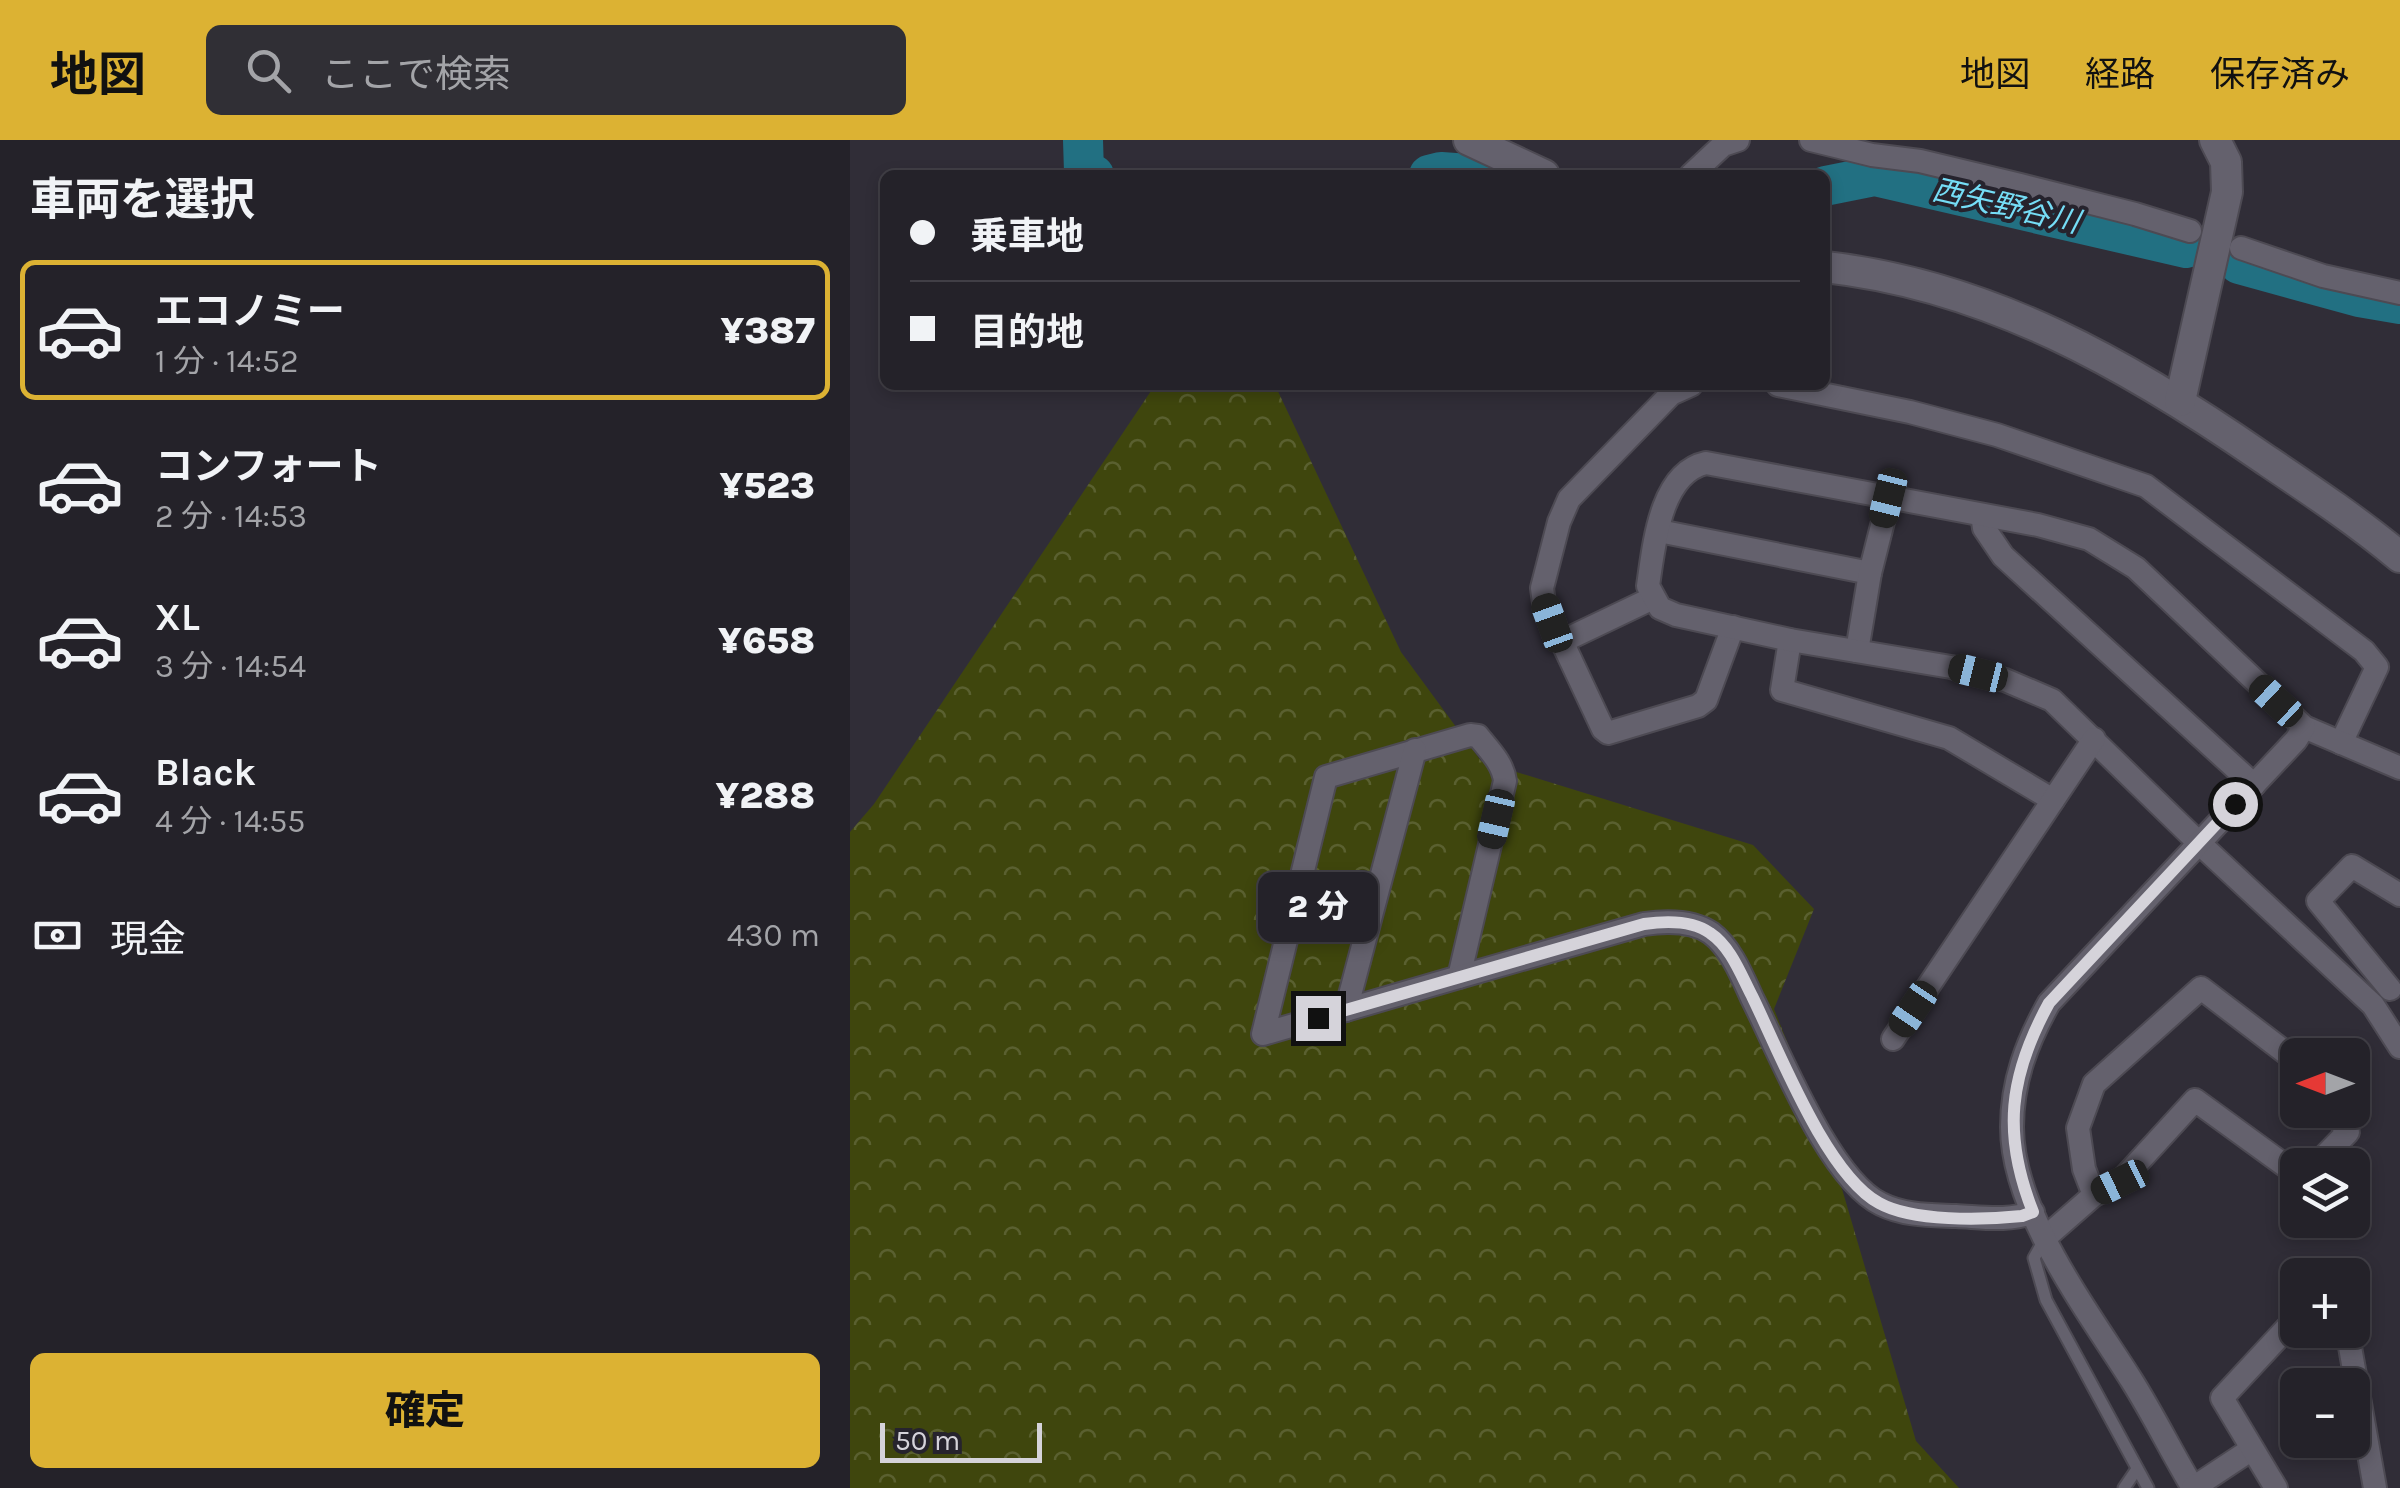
<!DOCTYPE html>
<html lang="ja">
<head>
<meta charset="utf-8">
<style>
	:root { --surface:#242229; --page:#302f35; --text:#f1f3f6; --muted:#a3a4a8; --line:#413f46; --accent:#dcb233 }
	body { margin:0; font-family:Karla,"Noto Sans JP",sans-serif; background:var(--page); color:var(--text); height:100vh; display:flex; flex-direction:column; font-size:38px; white-space:nowrap }
	* { box-sizing:border-box; margin:0 }
	p { font-size:32px; color:var(--muted) }
	.icon { flex:none; width:55px; height:55px; fill:none; stroke:currentColor; stroke-width:2; stroke-linecap:round; stroke-linejoin:round }
	.map { position:relative; flex:1; overflow:hidden }
	.sheet { display:flex; flex-direction:column; background:var(--surface); width:850px }
	.sheet>* { flex:none }
	.top-card { position:absolute; left:30px; top:30px; width:950px; height:220px; border-radius:15px; box-shadow:0 5px 15px #0003,0 0 0 2px var(--line); display:grid; align-content:center; height:220px; padding:0 30px; background:var(--surface) }
	.needle { width:65px; rotate:270deg }
	.fabs { position:absolute; left:1430px; top:898px; display:grid; gap:20px }
	.fabs a { display:grid; place-items:center; width:90px; height:90px; border-radius:15px; background:var(--surface); box-shadow:0 5px 15px #0003,0 0 0 2px var(--line); font-size:50px }
	.scale { position:absolute; left:30px; bottom:25px; width:162px; box-sizing:border-box; padding-left:10px; border:5px solid #d5d3da; border-top:0; font-size:28px; line-height:35px; white-space:nowrap; color:#d5d3da; -webkit-text-stroke:8px #26232d; paint-order:stroke }
	.end { position:absolute; width:45px; height:45px; margin:-22px; border:12px solid #d5d3da; background:#111; box-shadow:0 0 0 5px #111 }
	.from { border-radius:50% }
	.bubble { position:absolute; height:70px; border-radius:15px; background:var(--surface); box-shadow:0 5px 15px #0003,0 0 0 2px var(--line); font-size:32px; font-weight:800; line-height:70px; text-align:center }
	.car { position:absolute; width:30px; height:60px; margin:-30px -15px; border-radius:12px; box-shadow:0 0 8px 2px #0007; background:linear-gradient(#222 24%,#8ab4d8 0 40%,#222 0 76%,#8ab4d8 0 86%,#222 0) }
	.top-card b { display:flex; align-items:center; gap:35px; height:95px; font-size:38px }
	.top-card b+b { border-top:2px solid var(--line) }
	.top-card i { width:25px; height:25px; background:var(--text) }
	ul { padding:0; list-style:none }
	li { display:flex; align-items:center; gap:30px; height:140px; margin:0 20px 15px; padding:0 10px; border:5px solid transparent; border-radius:15px }
	li div { flex:1 }
	li b { display:block; font-size:38px }
	li em { font-style:normal; font-weight:800 }
	li.on { border-color:var(--accent) }
	li>.icon { width:90px; height:90px; stroke-width:1.5 }
	h2 { padding:0 30px; font-size:45px; line-height:120px }
	.pay { display:flex; align-items:center; gap:25px; height:110px; padding:0 30px; font-size:38px }
	.pay p { margin-inline-start:auto }
	.primary-button { display:flex; gap:20px; margin-top:auto; padding:20px 30px }
	.primary-button a { flex:1; height:115px; border-radius:15px; background:var(--accent); color:#111; font-size:40px; font-weight:800; line-height:115px; text-align:center }
	header { display:flex; align-items:center; gap:60px; box-sizing:border-box; height:140px; padding:0 50px; background:var(--accent); color:#111 }
	header strong { font-size:48px }
	nav { display:flex; gap:55px; margin-inline-start:auto; font-size:35px }
	.search { width:700px; height:90px; background:var(--page); display:flex; align-items:center; gap:25px; box-sizing:border-box; padding:0 35px; border-radius:15px; color:var(--muted); font-size:38px }
	main { display:flex; flex:1; min-height:0 }
	.map>svg:first-child { display:block }
</style>
</head>
<body>
<header>
<strong>地図</strong>
<div class="search"><svg class="icon" aria-label="search" viewBox="0 0 24 24"><circle cx="10" cy="10" r="6"/><path d="M15 15l6 6"/></svg>ここで検索</div>
<nav><a>地図</a><a>経路</a><a>保存済み</a></nav>
</header>
<main>
<section class="sheet">
<h2>車両を選択</h2>
<ul>
<li class="on"><svg class="icon" aria-label="car" viewBox="0 0 24 24"><path d="M5 17H2v-5l4-1 3-4h7l3 4 3 1v5h-3M9 17h6M6 11h13"/><circle cx="7" cy="17" r="2"/><circle cx="17" cy="17" r="2"/></svg><div><b>エコノミー</b><p>1 分 · 14:52</p></div><em>¥387</em></li>
<li><svg class="icon" aria-label="car" viewBox="0 0 24 24"><path d="M5 17H2v-5l4-1 3-4h7l3 4 3 1v5h-3M9 17h6M6 11h13"/><circle cx="7" cy="17" r="2"/><circle cx="17" cy="17" r="2"/></svg><div><b>コンフォート</b><p>2 分 · 14:53</p></div><em>¥523</em></li>
<li><svg class="icon" aria-label="car" viewBox="0 0 24 24"><path d="M5 17H2v-5l4-1 3-4h7l3 4 3 1v5h-3M9 17h6M6 11h13"/><circle cx="7" cy="17" r="2"/><circle cx="17" cy="17" r="2"/></svg><div><b>XL</b><p>3 分 · 14:54</p></div><em>¥658</em></li>
<li><svg class="icon" aria-label="car" viewBox="0 0 24 24"><path d="M5 17H2v-5l4-1 3-4h7l3 4 3 1v5h-3M9 17h6M6 11h13"/><circle cx="7" cy="17" r="2"/><circle cx="17" cy="17" r="2"/></svg><div><b>Black</b><p>4 分 · 14:55</p></div><em>¥288</em></li>
</ul>
<div class="pay"><svg class="icon" aria-label="cash" viewBox="0 0 24 24"><path d="M3 7h18v10H3z"/><circle cx="12" cy="12" r="2"/></svg>現金<p>430 m</p></div>
<div class="primary-button"><a>確定</a></div>
</section>
<div class="map">
<svg width="1550" height="1348" viewBox="0 0 1550 1348">
	<defs>
		<pattern id="forest-crowns" width="20" height="18" patternUnits="userSpaceOnUse" patternTransform="scale(2.5)"><rect width="20" height="18" fill="#3f460d"/><path d="M2 6a3 3 0 1 1 6 0M12 15a3 3 0 1 1 6 0" fill="none" stroke="#5a6030"/></pattern>
	</defs>
	<rect width="100%" height="100%" fill="#302d37"/>
	<path fill="url(#forest-crowns)" d="M305,245H425L551,512L631,621L903,705L964,769L924,869L980,1008L1066,1301L1109,1348H0V692L24,664Z"/>
	<g fill="none" stroke-linecap="round" stroke-linejoin="round">
		<g stroke="#227082" stroke-width="40">
			<path d="M233,0L234,32L244,35"/>
			<path d="M579,35L591,32L633,35"/>
			<path d="M975,46L1025,36L1336,108"/>
			<path d="M1389,124L1509,157L1550,164"/>
		</g>
		<g stroke="#4d4a53" stroke-width="15">
			<g id="lane">
				<path d="M1195,1098L1184,1118L1196,1160L1298,1348"/>
				<path d="M1274,1348L1287,1329"/>
			</g>
		</g>
		<g stroke="#4d4a53" stroke-width="26">
			<g id="street">
				<path d="M961,0L1022,15L1070,21L1170,45L1285,74L1340,91"/>
				<path d="M841,35L873,5L888,0"/>
				<path d="M1391,108L1473,136L1550,153"/>
				<path d="M841,245L821,254L719,359L709,382L692,448L694,463L753,589L758,593L848,566L856,560L883,487"/>
				<path d="M928,245L1060,272L1147,295L1296,346L1514,511L1527,527L1491,603"/>
				<path d="M1132,375L1134,388L1153,416L1404,645"/>
				<path d="M809,391L1020,433"/>
				<path d="M940,500L932,550L1099,598L1203,660"/>
				<path d="M711,502L803,458"/>
				<path d="M1007,511L1020,433L1039,358"/>
				<path d="M620,595L628,596C639,610 653,623 655,641L609,837L413,894L476,637Z"/>
				<path d="M1550,628L1454,587L1286,428L1239,399L1188,385L856,323C810,333 804,405 798,446L810,468L826,475L940,500L1101,527L1155,540L1202,560L1348,702L1523,865L1550,907"/>
				<path d="M609,837L794,784C815,781 842,780 861,793C881,808 892,836 902,858C929,911 979,1039 1031,1064C1055,1076 1081,1075 1106,1076C1131,1077 1159,1082 1183,1072"/>
				<path d="M1540,849L1468,761L1502,726L1550,755"/>
				<path d="M496,870L565,610"/>
				<path d="M1043,899L1244,599"/>
				<path d="M1466,1025L1498,992L1482,970"/>
				<path d="M1244,1055L1234,1029L1228,988L1244,944L1351,848L1448,922"/>
				<path d="M1196,1097L1244,1055L1270,1042L1345,960L1448,1035"/>
				<path d="M1486,1135H1487"/>
				<path d="M1497,1190L1525,1348"/>
				<path d="M1343,1348C1322,1313 1304,1276 1282,1241C1238,1171 1162,1072 1162,987C1162,941 1177,902 1199,863L1446,600L1454,587"/>
				<path d="M1343,1348L1402,1309"/>
				<path d="M1426,1348L1372,1258L1448,1176"/>
			</g>
		</g>
		<g stroke="#4d4a53" stroke-width="34">
			<g id="secondary">
				<path d="M619,0L694,35"/>
				<path d="M975,127C1139,145 1280,226 1413,318C1459,349 1507,381 1550,417"/>
				<path d="M1330,261L1377,52L1376,22L1365,0"/>
			</g>
		</g>
		<use href="#lane" stroke="#64616d" stroke-width="11"/>
		<use href="#street" stroke="#64616d" stroke-width="22"/>
		<use href="#secondary" stroke="#64616d" stroke-width="30"/>
	</g>
	<g fill="none" stroke-linecap="round" stroke-linejoin="round">
		<path stroke="#d5d3da" stroke-width="12" d="M468,878L794,784C815,781 842,780 860,793C881,807 891,835 902,856C929,911 976,1034 1029,1063C1063,1082 1133,1080 1172,1076L1183,1072C1152,994 1159,936 1199,863L1385,664"/>
	</g>
	<g text-anchor="middle" stroke-width="8" stroke-linejoin="round" paint-order="stroke">
		<g font-size="30" font-style="italic" fill="#75ddf6" stroke="#26232d">
			<text transform="translate(1156 66) rotate(13)" y="10">西矢野谷川</text>
		</g>
	</g>
</svg>
<div class="fabs">
<a><svg class="needle" viewBox="-14 -14 28 28"><path d="M0-13l5 13h-10z" fill="#e53935"/><path d="M0 13l5-13h-10z" fill="#a3a4a8"/></svg></a>
<a><svg class="icon" aria-label="layers" viewBox="0 0 24 24"><path d="M12 4l9 5-9 5-9-5zM3 14l9 5 9-5"/></svg></a>
<a>+</a>
<a>−</a>
</div>
<div class="scale">50 m</div>
<i class="end from" style="left:1385px;top:664px"></i>
<i class="end" style="left:468px;top:878px"></i>
<div class="bubble" style="left:408px;top:732px;width:120px">2 分</div>
<i class="car" style="left:1038px;top:358px;rotate:194deg"></i>
<i class="car" style="left:702px;top:483px;rotate:340deg"></i>
<i class="car" style="left:1128px;top:533px;rotate:284deg"></i>
<i class="car" style="left:1426px;top:561px;rotate:313deg"></i>
<i class="car" style="left:646px;top:679px;rotate:193deg"></i>
<i class="car" style="left:1063px;top:869px;rotate:214deg"></i>
<i class="car" style="left:1270px;top:1042px;rotate:244deg"></i>
<div class="top-card">
<b><i class="from"></i>乗車地</b>
<b><i></i>目的地</b>
</div>
</div>
</main>
</body>
</html>
